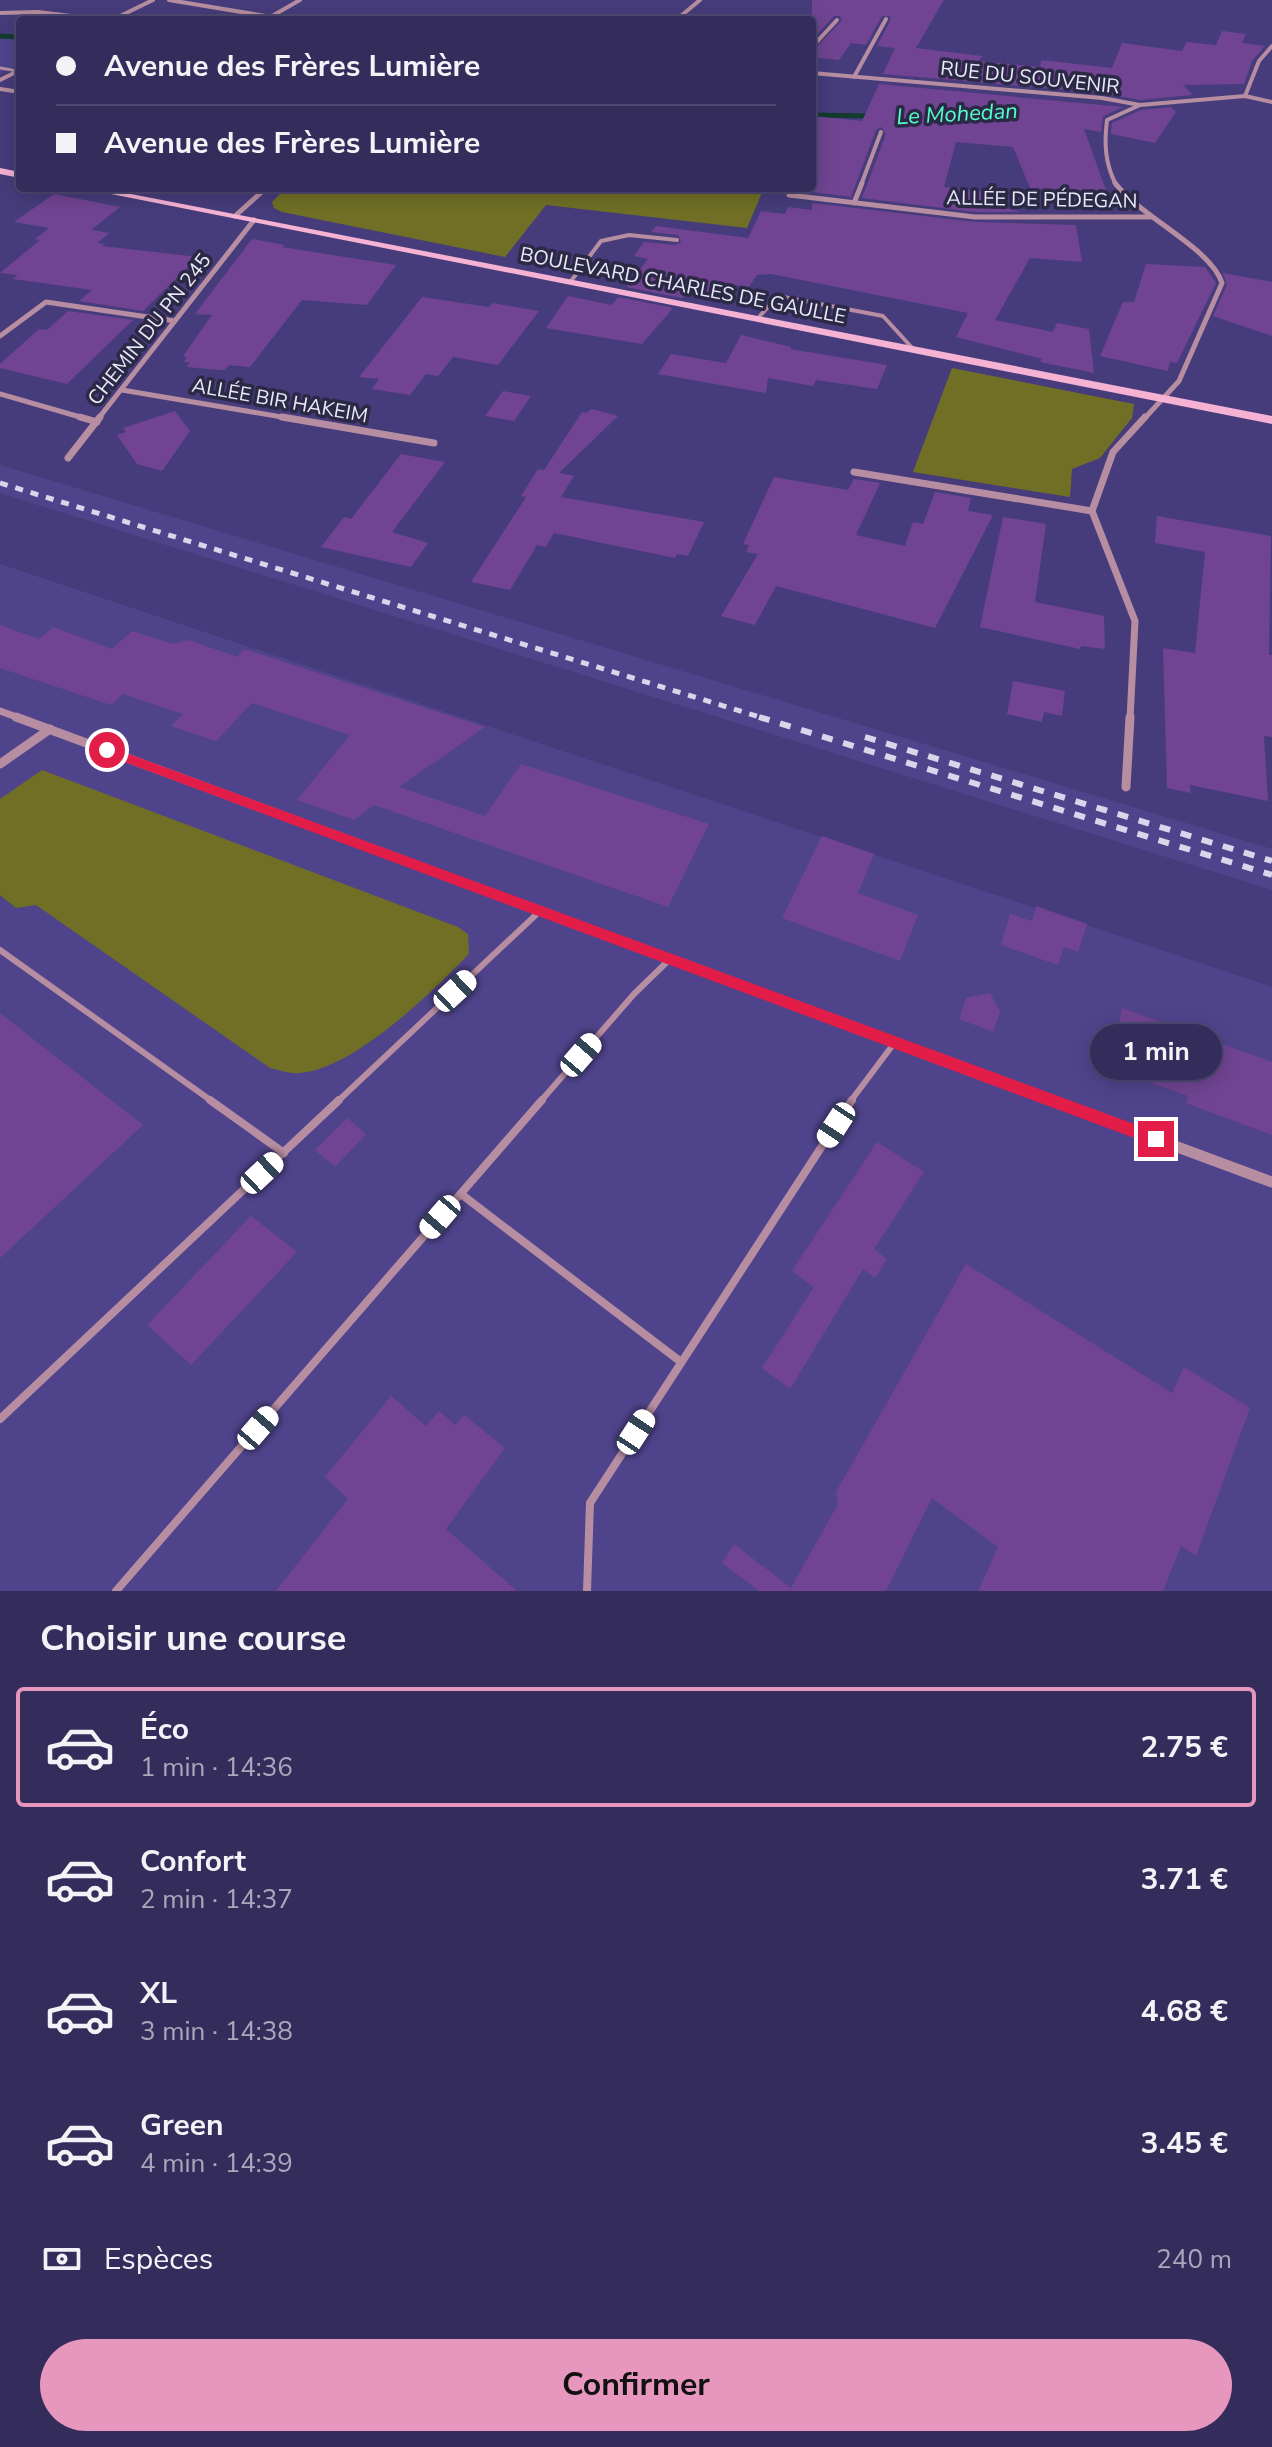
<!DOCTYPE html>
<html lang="fr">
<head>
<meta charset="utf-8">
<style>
	:root { --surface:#342d5c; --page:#3f3965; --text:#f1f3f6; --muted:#a9a8bb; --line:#4e4972; --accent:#e797bd }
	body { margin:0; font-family:"Nunito Sans",sans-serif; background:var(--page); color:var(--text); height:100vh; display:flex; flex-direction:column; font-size:30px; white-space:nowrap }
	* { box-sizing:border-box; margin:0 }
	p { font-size:26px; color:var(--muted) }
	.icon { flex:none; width:44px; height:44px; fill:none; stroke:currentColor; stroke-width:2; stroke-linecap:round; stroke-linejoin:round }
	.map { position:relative; height:1591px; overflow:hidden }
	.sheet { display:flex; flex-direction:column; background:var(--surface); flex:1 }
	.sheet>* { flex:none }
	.banner { position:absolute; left:16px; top:16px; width:800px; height:176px; border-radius:8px; box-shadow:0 4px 20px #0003,0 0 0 2px var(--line); display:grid; align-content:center; height:176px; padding:0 40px; background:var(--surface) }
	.end { position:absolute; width:36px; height:36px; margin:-18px; border:10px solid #e11d48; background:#fff; box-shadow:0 0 0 4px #fff }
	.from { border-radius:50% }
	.bubble { position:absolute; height:56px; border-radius:28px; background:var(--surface); box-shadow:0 4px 20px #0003,0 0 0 2px var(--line); font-size:26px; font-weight:700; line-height:56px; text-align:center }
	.car { position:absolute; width:24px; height:48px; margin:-24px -12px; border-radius:10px; box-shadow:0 0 6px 2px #0007; background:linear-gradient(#fff 24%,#345 0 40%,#fff 0 76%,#345 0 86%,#fff 0) }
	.banner b { display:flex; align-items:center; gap:28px; height:76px; font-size:30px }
	.banner b+b { border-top:2px solid var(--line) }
	.banner i { width:20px; height:20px; background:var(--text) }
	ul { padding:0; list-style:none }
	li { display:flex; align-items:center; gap:24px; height:120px; margin:0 16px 12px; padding:0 24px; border:4px solid transparent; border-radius:8px }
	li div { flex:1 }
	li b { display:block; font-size:30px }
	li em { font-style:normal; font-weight:700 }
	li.current { border-color:var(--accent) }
	li>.icon { width:72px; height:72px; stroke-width:1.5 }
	h2 { padding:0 40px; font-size:36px; line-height:96px }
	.pay { display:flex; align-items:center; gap:20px; height:88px; padding:0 40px; font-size:30px }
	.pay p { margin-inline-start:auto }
	.button { display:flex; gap:16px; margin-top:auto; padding:16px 40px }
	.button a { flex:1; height:92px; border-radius:48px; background:var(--accent); color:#111; font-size:32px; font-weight:700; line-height:92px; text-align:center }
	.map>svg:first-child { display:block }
</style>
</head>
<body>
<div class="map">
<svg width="1272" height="1591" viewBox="0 0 1272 1591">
	<rect width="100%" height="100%" fill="#463c7b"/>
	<g fill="#4f448b">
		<path d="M0,37L20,38V63L0,73Z"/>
		<path d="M0,465L1272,849V890L0,493Z"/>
		<path d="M0,564L1272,987V1591H0Z"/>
	</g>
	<g fill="#706f25">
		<path d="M286,188H764L747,228L546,205L505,257L282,212L274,208L272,202Z"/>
		<path d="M952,368L1134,404L1132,418L1100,458L1072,469L1070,497L913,472Z"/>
		<path d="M42,770L458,927L468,934L469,954C431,993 355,1068 300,1073C290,1074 279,1070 270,1068L36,905L16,908L0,895V799Z"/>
	</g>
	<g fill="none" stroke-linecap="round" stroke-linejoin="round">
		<g stroke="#143c2e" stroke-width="5">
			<path d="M0,36L20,37"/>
			<path d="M812,115L875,116"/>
		</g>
	</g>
	<g fill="#704492">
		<path d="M812,0H944L916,48L982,56L979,61L1040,67L1041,60L1112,68L1122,43L1182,51L1187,42L1216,45L1222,31L1246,34L1242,43L1265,46L1252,61L1244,84L1183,85L1193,95L1140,100L1102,93L883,74L895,48L877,46L890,21V16H882L866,45L851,43L839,60L812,57V52L842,20L840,16H834L812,40Z"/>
		<path d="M879,84L1123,107L1103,116L1101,132L1084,129L1107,193L1030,188L1013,147L956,142L944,187L988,192L986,203L1021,212H975L862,198L886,134L881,127L876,130L851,197L812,192V116L862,121Z"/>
		<path d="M1171,107L1176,112L1155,143L1111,134L1112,123L1141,110Z"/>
		<path d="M54,194L120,207L91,230L110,233L97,243L104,244L102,246L198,257L143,311L79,301L92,290L13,279L17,275L0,273L40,240L35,239L49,228L14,222Z"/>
		<path d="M812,203L975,222L1076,225L1082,262L1030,258L995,320L1053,332L1057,323L1089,329L1094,373L1040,362L1042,359L956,337L968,313L771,274L757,275L748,288L728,283L718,298L688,291L682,298L626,287L648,259L634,256L644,242L676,245L681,242L678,235L651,232L656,226L748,238L761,211L785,214L788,207L812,210Z"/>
		<path d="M252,239L285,245L282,247L396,265L367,305L302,300L250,367L229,365L225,370H219L187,367L190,362H184L187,357L183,356L212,315L195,314Z"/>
		<path d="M1146,264L1205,267L1216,283L1177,363L1170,362L1168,371L1100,356L1123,302H1134Z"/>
		<path d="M1223,273L1272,282V336L1213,316L1227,285Z"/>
		<path d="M568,296L612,305L618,297L673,308L642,344L546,328Z"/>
		<path d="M422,297L489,307L492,303L539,311L498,365L453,357L438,376L426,374L410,395L372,389L379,379L359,377Z"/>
		<path d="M68,311L133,320L67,384L0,368V364L39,329L47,330Z"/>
		<path d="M741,335L791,347L790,349L887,365L877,389L816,380L813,386L768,378L766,393L658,374L671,354L726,363Z"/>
		<path d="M503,391L531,396L514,421L485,416Z"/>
		<path d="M592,409L618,416L559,473L574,476L561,497L704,522L688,556L677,554L675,558L554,533L546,547L537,545L510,590L471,582L526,497L521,496L538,469L544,470L582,412L586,413Z"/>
		<path d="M175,411L190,431L162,471L137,464L117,435L126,432L123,428Z"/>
		<path d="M401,454L445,462L392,532L428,543L411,567L321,547L344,517L351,519Z"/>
		<path d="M774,477L848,490L854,479L880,483L856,535L905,546L913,522L923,524L935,492L971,498L968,511L993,515L935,628L776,586L755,625L721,616L758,554L746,552L749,545L743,544Z"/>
		<path d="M1157,516L1271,536L1269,655H1272V737L1264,736L1268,801L1190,785L1191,793L1167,788L1163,648L1195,653L1205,552L1155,543Z"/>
		<path d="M1003,517L1046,524L1035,602L1104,616L1105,649L1081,646L1080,649L980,627Z"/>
		<path d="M0,625L39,639L53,627L112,649L132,631L173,644L189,640L237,657L244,649L485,727L399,787L485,816L521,764L709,824L668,907L374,805L354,820L297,800L350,735L252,703L216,741L171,726L183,714L123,694L111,705L0,668Z"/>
		<path d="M1013,681L1065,691L1062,716L1044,712L1042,722L1007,714Z"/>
		<path d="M822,836L874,854L858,893L918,915L900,961L782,918Z"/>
		<path d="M1036,906L1087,924L1078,952L1064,947L1058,965L1001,945L1010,914L1032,921Z"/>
		<path d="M990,993L1000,1012L993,1032L959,1019L966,998Z"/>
		<path d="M1122,1008L1272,1062V1135L1186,1103L1188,1096L1110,1068Z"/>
		<path d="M0,1013L143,1125L0,1258Z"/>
		<path d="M347,1118L366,1134L335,1167L315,1150Z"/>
		<path d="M877,1142L924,1172L874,1249L887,1259L875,1278L863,1269L790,1389L762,1368L814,1287L792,1271Z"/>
		<path d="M251,1216L297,1252L191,1365L147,1325Z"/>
		<path d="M966,1264L1172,1393L1184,1367L1250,1408L1196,1556L1181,1546L1163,1591H978L998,1547L932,1498L886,1591H759L722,1563L734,1544L791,1588L838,1504L836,1492Z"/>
		<path d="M391,1396L426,1426L439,1411L455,1425L464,1415L505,1448L446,1529L517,1591H276L348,1499L325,1477Z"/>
	</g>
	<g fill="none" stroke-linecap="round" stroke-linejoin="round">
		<path stroke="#b78da1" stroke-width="3" d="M0,68L18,71"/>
		<g stroke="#b78da1" stroke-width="4">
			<path d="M571,281L601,241L629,235L677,240"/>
			<path d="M758,318L778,296L883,316L915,351"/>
		</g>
		<g stroke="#b78da1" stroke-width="6">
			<path d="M0,950L213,1102"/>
			<path d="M337,1102L540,911"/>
			<path d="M540,1102L634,994L670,959"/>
			<path d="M850,1102L895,1042"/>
		</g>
		<g stroke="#b78da1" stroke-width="8">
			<path d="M210,1100L284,1153"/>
			<path d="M461,1194L681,1362"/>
			<path d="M0,1419L339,1100"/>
			<path d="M116,1591L542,1100"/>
			<path d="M587,1591L590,1503L852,1100"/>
		</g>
		<g stroke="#b78da1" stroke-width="4">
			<path d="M169,0L290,20"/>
			<path d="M0,13L38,12L104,20"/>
			<path d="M272,16L300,0"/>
			<path d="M112,20L153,0"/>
			<path d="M676,20L700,0"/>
			<path d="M812,47L837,20"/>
			<path d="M812,73L1102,98L1140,105L1245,96L1272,102"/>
			<path d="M854,77L886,19"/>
			<path d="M0,80L20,70"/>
			<path d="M0,89L20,92"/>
			<path d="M1245,96L1259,61L1272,46"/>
			<path d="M861,185L881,132"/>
			<path d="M1116,185C1105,163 1104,144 1107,120L1140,105"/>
		</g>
		<g stroke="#b78da1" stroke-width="5">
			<path d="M1115,183C1142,218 1211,248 1222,283L1179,381L1144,419"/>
			<path d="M789,195L975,217H1150"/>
			<path d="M854,203L862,183"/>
			<path d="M235,216L266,188"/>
			<path d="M0,336L46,302L175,321"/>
			<path d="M122,390L294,419"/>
			<path d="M0,394L87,419"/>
			<path d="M98,419L254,220"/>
		</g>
		<g stroke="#b78da1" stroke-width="7">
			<path d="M80,417L97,422"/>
			<path d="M282,417L434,443"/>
			<path d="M68,458L100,417"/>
			<path d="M854,472L1092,511"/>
			<path d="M0,711L22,719"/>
			<path d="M1130,719L1135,621L1092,511L1113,452L1145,417"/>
		</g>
		<g stroke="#b78da1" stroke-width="9">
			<path d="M16,717L1057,1102"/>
			<path d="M0,764L50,729"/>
			<path d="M1126,787L1130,717"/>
		</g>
		<path stroke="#b78da1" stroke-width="11" d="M1051,1100L1272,1182"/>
		<g fill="#f5b2d3" fill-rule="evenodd">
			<path d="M0,168L20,172V178L0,174Z"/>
			<path d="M81,188H100L1272,416V424Z"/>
		</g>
		<path stroke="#d8d6eb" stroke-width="5" stroke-dasharray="8 8" stroke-linecap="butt" d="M0,483L766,719"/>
		<g stroke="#d8d6eb" stroke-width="6" stroke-dasharray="11 11" stroke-linecap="butt">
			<path d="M759,717L1272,875"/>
			<path d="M865,737L1272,861"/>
		</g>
	</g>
	<path fill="#e11d48" d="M107,746L1156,1132L1164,1139L1156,1146L103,754L101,750Z"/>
	<g text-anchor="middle" stroke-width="7" stroke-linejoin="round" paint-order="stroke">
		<g font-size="20" fill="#eae9f9" stroke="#2c2946">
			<text transform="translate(1030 77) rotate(6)" y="7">RUE DU SOUVENIR</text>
			<text transform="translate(1042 199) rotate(1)" y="7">ALLÉE DE PÉDEGAN</text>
			<text transform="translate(683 285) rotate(11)" y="7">BOULEVARD CHARLES DE GAULLE</text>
			<text transform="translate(149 329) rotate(-52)" y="7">CHEMIN DU PN 245</text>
			<text transform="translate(280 400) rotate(10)" y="7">ALLÉE BIR HAKEIM</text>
		</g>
		<g font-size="22" font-style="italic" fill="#53fdc8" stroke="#2c2946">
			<text transform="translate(957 113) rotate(-3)" y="8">Le Mohedan</text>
		</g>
	</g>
</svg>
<i class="end from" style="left:107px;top:750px"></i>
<i class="end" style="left:1156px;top:1139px"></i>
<div class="bubble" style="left:1090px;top:1024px;width:132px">1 min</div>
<i class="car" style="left:455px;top:991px;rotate:47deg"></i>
<i class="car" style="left:581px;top:1055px;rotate:41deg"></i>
<i class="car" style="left:836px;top:1125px;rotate:213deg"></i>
<i class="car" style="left:262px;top:1173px;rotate:47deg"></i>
<i class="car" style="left:440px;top:1217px;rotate:221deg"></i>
<i class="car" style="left:258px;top:1428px;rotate:41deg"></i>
<i class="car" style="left:636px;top:1432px;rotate:33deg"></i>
<div class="banner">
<b><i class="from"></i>Avenue des Frères Lumière</b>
<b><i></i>Avenue des Frères Lumière</b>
</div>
</div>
<section class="sheet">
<h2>Choisir une course</h2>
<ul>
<li class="current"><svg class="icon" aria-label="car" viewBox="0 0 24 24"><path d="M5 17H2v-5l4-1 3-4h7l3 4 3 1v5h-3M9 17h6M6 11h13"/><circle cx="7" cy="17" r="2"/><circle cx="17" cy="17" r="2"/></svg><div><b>Éco</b><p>1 min · 14:36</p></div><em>2.75 €</em></li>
<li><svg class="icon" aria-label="car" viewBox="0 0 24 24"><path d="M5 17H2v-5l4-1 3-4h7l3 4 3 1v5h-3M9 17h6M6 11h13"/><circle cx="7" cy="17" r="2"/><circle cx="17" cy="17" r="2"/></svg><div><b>Confort</b><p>2 min · 14:37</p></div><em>3.71 €</em></li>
<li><svg class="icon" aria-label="car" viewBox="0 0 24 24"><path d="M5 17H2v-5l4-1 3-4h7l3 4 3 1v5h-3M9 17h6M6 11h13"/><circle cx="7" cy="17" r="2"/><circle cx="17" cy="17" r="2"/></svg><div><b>XL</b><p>3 min · 14:38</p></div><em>4.68 €</em></li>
<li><svg class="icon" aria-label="car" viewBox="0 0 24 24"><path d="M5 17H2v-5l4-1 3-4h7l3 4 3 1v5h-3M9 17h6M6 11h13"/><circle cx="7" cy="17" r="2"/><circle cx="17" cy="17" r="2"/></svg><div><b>Green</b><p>4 min · 14:39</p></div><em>3.45 €</em></li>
</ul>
<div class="pay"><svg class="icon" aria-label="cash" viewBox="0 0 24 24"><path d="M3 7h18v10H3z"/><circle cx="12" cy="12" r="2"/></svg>Espèces<p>240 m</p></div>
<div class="button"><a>Confirmer</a></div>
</section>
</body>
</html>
